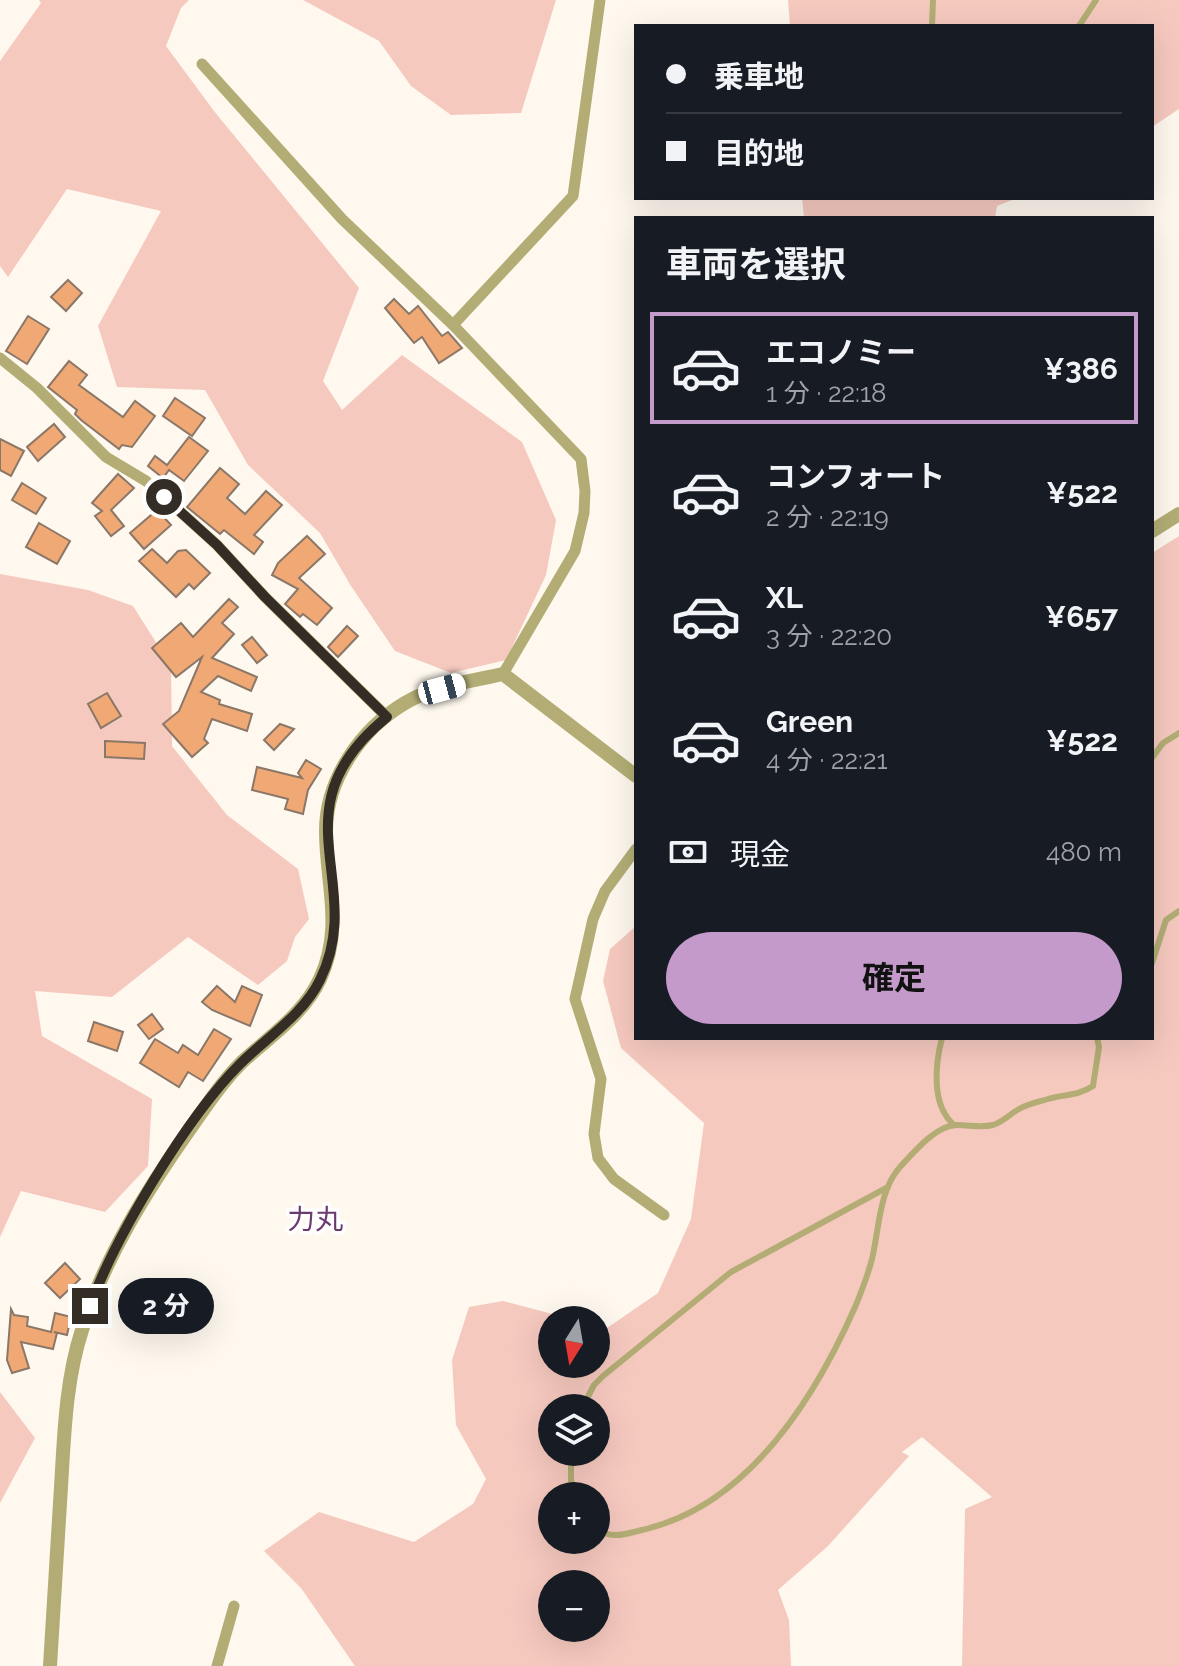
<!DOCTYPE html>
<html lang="ja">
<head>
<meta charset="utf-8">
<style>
	:root { --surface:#171b24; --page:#20242c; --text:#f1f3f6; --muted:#9ea1a6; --line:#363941; --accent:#c49acb }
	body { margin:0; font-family:Raleway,"Noto Sans JP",sans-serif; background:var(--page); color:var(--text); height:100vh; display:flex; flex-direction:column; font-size:30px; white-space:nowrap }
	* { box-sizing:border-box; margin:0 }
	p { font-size:26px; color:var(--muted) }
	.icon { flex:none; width:44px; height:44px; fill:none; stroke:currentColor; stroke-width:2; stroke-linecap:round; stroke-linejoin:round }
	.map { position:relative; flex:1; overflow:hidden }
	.panel { position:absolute; left:634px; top:216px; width:520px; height:824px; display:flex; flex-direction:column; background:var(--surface); border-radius:0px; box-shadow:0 8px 32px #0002 }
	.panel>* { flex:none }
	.banner { position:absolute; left:634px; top:24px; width:520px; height:176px; border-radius:0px; box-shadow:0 8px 32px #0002; display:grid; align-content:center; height:176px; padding:0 32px; background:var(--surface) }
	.needle { width:52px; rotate:191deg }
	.buttons { position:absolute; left:538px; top:1306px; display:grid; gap:16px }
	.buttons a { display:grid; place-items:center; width:72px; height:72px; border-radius:50%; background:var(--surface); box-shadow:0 8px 32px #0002; font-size:40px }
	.end { position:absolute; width:36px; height:36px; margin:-18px; border:10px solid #332d25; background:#fff; box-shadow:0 0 0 4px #fff }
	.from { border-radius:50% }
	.bubble { position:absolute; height:56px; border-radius:28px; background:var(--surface); box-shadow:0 8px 32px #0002; font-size:26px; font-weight:700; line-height:56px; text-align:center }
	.car { position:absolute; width:24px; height:48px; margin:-24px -12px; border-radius:10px; box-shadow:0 0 6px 2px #0007; background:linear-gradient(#fff 24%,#345 0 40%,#fff 0 76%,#345 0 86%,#fff 0) }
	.banner b { display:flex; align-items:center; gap:28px; height:76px; font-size:30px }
	.banner b+b { border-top:2px solid var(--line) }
	.banner i { width:20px; height:20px; background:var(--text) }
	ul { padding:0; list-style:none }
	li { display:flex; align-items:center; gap:24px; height:112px; margin:0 16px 12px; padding:0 16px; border:4px solid transparent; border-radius:0px }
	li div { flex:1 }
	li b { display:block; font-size:30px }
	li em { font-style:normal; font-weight:700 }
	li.on { border-color:var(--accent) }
	li>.icon { width:72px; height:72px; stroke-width:1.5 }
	h2 { padding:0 32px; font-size:36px; line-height:96px }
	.pay { display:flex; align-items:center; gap:20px; height:88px; padding:0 32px; font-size:30px }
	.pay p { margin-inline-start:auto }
	.action { display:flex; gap:16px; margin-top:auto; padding:16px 32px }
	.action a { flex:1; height:92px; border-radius:48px; background:var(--accent); color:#111; font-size:32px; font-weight:700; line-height:92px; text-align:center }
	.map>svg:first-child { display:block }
</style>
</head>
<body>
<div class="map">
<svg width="1179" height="1666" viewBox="0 0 1179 1666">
	<rect width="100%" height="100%" fill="#fef8ef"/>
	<g fill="#f6c9bf" fill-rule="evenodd">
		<path d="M39,0H189L181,8L166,46L214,111L359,288L323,381L342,410L402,355L522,442L556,520L546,575L506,660L451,673L395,651L351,586L320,533L248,465L205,390L117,387L98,326L161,211L67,189L8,277L0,266V61L41,3Z"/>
		<path d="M303,0H556L521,113L451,115L411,86L379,41Z"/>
		<path d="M788,0H1179V109L1152,127V26H790Z"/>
		<path d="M802,198H1017L997,206L995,218H804Z"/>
		<path d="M1179,536V1666H962L965,1509L992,1497L922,1437L902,1452L909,1456L828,1546L778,1590L789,1620L791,1666H355L301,1588L264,1551L319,1512L414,1542L473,1504L486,1479L456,1425L452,1360L469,1307L503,1301L575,1320H552V1364H596V1325L607,1328L658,1293L691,1219L704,1123L621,1048L603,981L610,949L636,926V1038H1152V553ZM552,1408H596V1452H552ZM552,1496H596V1540H552ZM552,1584H596V1628H552Z"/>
		<path d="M0,574L88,590L133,606L171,666L172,746L227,815L298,869L309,919L295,937L287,961L258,985L188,937L112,997L35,991L42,1036L152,1099L148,1166L105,1212L21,1191L0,1237Z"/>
		<path d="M0,1392L35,1438L0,1503Z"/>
	</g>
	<g fill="#f0a974" stroke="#8b7768" stroke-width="2">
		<path d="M68,280L82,293L66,311L51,297Z"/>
		<path d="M394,299L409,314L418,306L442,336L448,332L462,348L439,363L422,337L414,343L385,308Z"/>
		<path d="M28,316L49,329L27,364L6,351Z"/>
		<path d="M69,361L87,375L79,385L123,417L135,401L155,416L132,447L122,445L119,449L81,420L75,414L77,410L48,387Z"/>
		<path d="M175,398L205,418L192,436L163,416Z"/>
		<path d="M54,424L65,437L38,461L27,447Z"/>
		<path d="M189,437L208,451L184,481L169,470L163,478L148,466L155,456L167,465Z"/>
		<path d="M0,439L24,451L11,476L0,470Z"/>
		<path d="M220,468L239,484L227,498L245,514L266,491L282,505L254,535L263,542L254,554L224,530L220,534L187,507Z"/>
		<path d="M118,474L134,488L111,510L124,526L111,536L95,516L102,511L92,503Z"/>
		<path d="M22,483L46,498L36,514L12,500Z"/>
		<path d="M157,510L171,525L144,549L130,533Z"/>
		<path d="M39,523L70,541L57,564L26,547Z"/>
		<path d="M307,536L325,554L299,578L332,608L317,625L303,614L300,617L285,604L298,589L272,575L278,563Z"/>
		<path d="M152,549L167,563L178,551L186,550L210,573L194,589L189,584L176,597L139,561Z"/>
		<path d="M229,599L238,607L222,623L234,634L212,658L257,677L251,691L218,676L201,692L220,700L219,704L252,714L247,731L212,719L204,739L208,743L192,757L163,724L179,711L202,657L176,677L152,648L181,623L193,637Z"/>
		<path d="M347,626L358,636L338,657L328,647Z"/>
		<path d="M252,637L267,655L257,663L242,645Z"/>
		<path d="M107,693L121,716L101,728L88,704Z"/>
		<path d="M280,724L294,729L274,750L264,740Z"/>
		<path d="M105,741L145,743L144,759L105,757Z"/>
		<path d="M306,760L321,769L308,790L303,814L285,809L288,799L252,790L257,767L302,778L298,773Z"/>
		<path d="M217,986L235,1002L242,986L262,995L250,1026L212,1010L202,1002Z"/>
		<path d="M152,1014L163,1029L149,1039L138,1025Z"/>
		<path d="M94,1022L123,1032L117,1051L88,1041Z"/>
		<path d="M214,1029L231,1039L203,1081L188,1072L179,1087L140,1063L155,1039L178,1053L183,1045L198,1055Z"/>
		<path d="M65,1263L80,1279L60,1298L45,1283Z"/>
		<path d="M11,1309L14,1315L28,1317L27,1326L51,1332L55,1313L71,1317L67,1335L54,1332L57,1333L53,1349L21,1342L29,1368L12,1373L7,1360Z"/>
	</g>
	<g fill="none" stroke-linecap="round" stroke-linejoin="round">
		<g stroke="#b3ad75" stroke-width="6">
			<path d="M932,26L933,0"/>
			<path d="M1079,26L1096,0"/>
			<path d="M1152,758L1163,743L1179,733"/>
			<path d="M1152,963L1166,920L1179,911"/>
			<path d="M942,1038C935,1065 931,1105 954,1125"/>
			<path d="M582,1408L594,1385L603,1376L731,1272L888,1187"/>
			<path d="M571,1452V1481L578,1496"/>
			<path d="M596,1528C610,1540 626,1534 642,1530C748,1506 815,1398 856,1305C862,1290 868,1275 872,1259C879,1230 879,1190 900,1167C914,1152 936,1125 957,1125C970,1125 981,1128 993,1125C1003,1122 1010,1114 1019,1109C1027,1104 1038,1102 1048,1099C1064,1094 1078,1096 1093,1086L1099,1047L1097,1038"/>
		</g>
		<g stroke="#b3ad75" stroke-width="11">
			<path d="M202,64L342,219L453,325L581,459L585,491L584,513L575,551L503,674"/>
			<path d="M453,325L573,196L600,0"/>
			<path d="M0,358L37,388L106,457L146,481L217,545L265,597L387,717"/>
			<path d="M636,849L605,891L593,919L575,999L601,1079L594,1134L598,1158L614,1179L664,1215"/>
			<path d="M217,1666L234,1606"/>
		</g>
		<g stroke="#b3ad75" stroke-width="14">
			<path d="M1152,531L1179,514"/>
			<path d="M50,1666C53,1612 57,1558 60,1503C64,1446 64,1385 82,1330C104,1258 147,1190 190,1129C206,1106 222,1082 242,1062C269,1037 304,1014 320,979C344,927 326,884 326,831C326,779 361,729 405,703C433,686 472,681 503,674L636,776"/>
		</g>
	</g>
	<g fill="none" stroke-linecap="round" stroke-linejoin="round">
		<path stroke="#332d25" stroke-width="10" d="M90,1306C116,1235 187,1117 240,1064C267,1037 303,1015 320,980C368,883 273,809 387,717L265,597L217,545L164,497"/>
	</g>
	<g text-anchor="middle" stroke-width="7" stroke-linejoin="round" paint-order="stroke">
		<g font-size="28" fill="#6b3b6f" stroke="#fff">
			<text x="315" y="1229">力丸</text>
		</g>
	</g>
</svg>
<div class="buttons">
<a><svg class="needle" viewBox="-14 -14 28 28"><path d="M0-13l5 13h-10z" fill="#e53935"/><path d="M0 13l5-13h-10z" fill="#9ea1a6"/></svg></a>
<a><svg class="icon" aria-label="layers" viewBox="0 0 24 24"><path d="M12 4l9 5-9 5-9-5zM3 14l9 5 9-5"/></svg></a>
<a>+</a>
<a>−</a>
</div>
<i class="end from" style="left:164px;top:497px"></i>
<i class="end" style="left:90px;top:1306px"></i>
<div class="bubble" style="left:118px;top:1278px;width:96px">2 分</div>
<i class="car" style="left:442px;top:689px;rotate:75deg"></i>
<div class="banner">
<b><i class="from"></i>乗車地</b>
<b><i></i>目的地</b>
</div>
<section class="panel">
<h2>車両を選択</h2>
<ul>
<li class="on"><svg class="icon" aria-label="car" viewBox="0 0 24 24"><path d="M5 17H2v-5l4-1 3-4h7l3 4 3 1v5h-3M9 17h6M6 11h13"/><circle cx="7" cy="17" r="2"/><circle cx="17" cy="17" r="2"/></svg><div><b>エコノミー</b><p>1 分 · 22:18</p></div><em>¥386</em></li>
<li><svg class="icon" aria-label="car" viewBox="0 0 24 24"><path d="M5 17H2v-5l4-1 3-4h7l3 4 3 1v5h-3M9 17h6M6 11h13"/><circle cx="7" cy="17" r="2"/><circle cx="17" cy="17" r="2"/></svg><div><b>コンフォート</b><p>2 分 · 22:19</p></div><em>¥522</em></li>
<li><svg class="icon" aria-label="car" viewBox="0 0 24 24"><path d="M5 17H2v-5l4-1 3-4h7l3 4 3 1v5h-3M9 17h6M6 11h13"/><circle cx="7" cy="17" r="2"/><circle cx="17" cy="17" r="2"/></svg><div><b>XL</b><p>3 分 · 22:20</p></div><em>¥657</em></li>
<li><svg class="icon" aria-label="car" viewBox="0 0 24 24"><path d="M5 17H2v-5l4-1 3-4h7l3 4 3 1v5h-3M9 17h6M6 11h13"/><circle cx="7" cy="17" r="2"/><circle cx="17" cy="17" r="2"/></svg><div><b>Green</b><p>4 分 · 22:21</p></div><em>¥522</em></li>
</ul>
<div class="pay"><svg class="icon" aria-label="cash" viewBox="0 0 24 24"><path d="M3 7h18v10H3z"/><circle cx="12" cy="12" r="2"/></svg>現金<p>480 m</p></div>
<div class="action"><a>確定</a></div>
</section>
</div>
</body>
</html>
